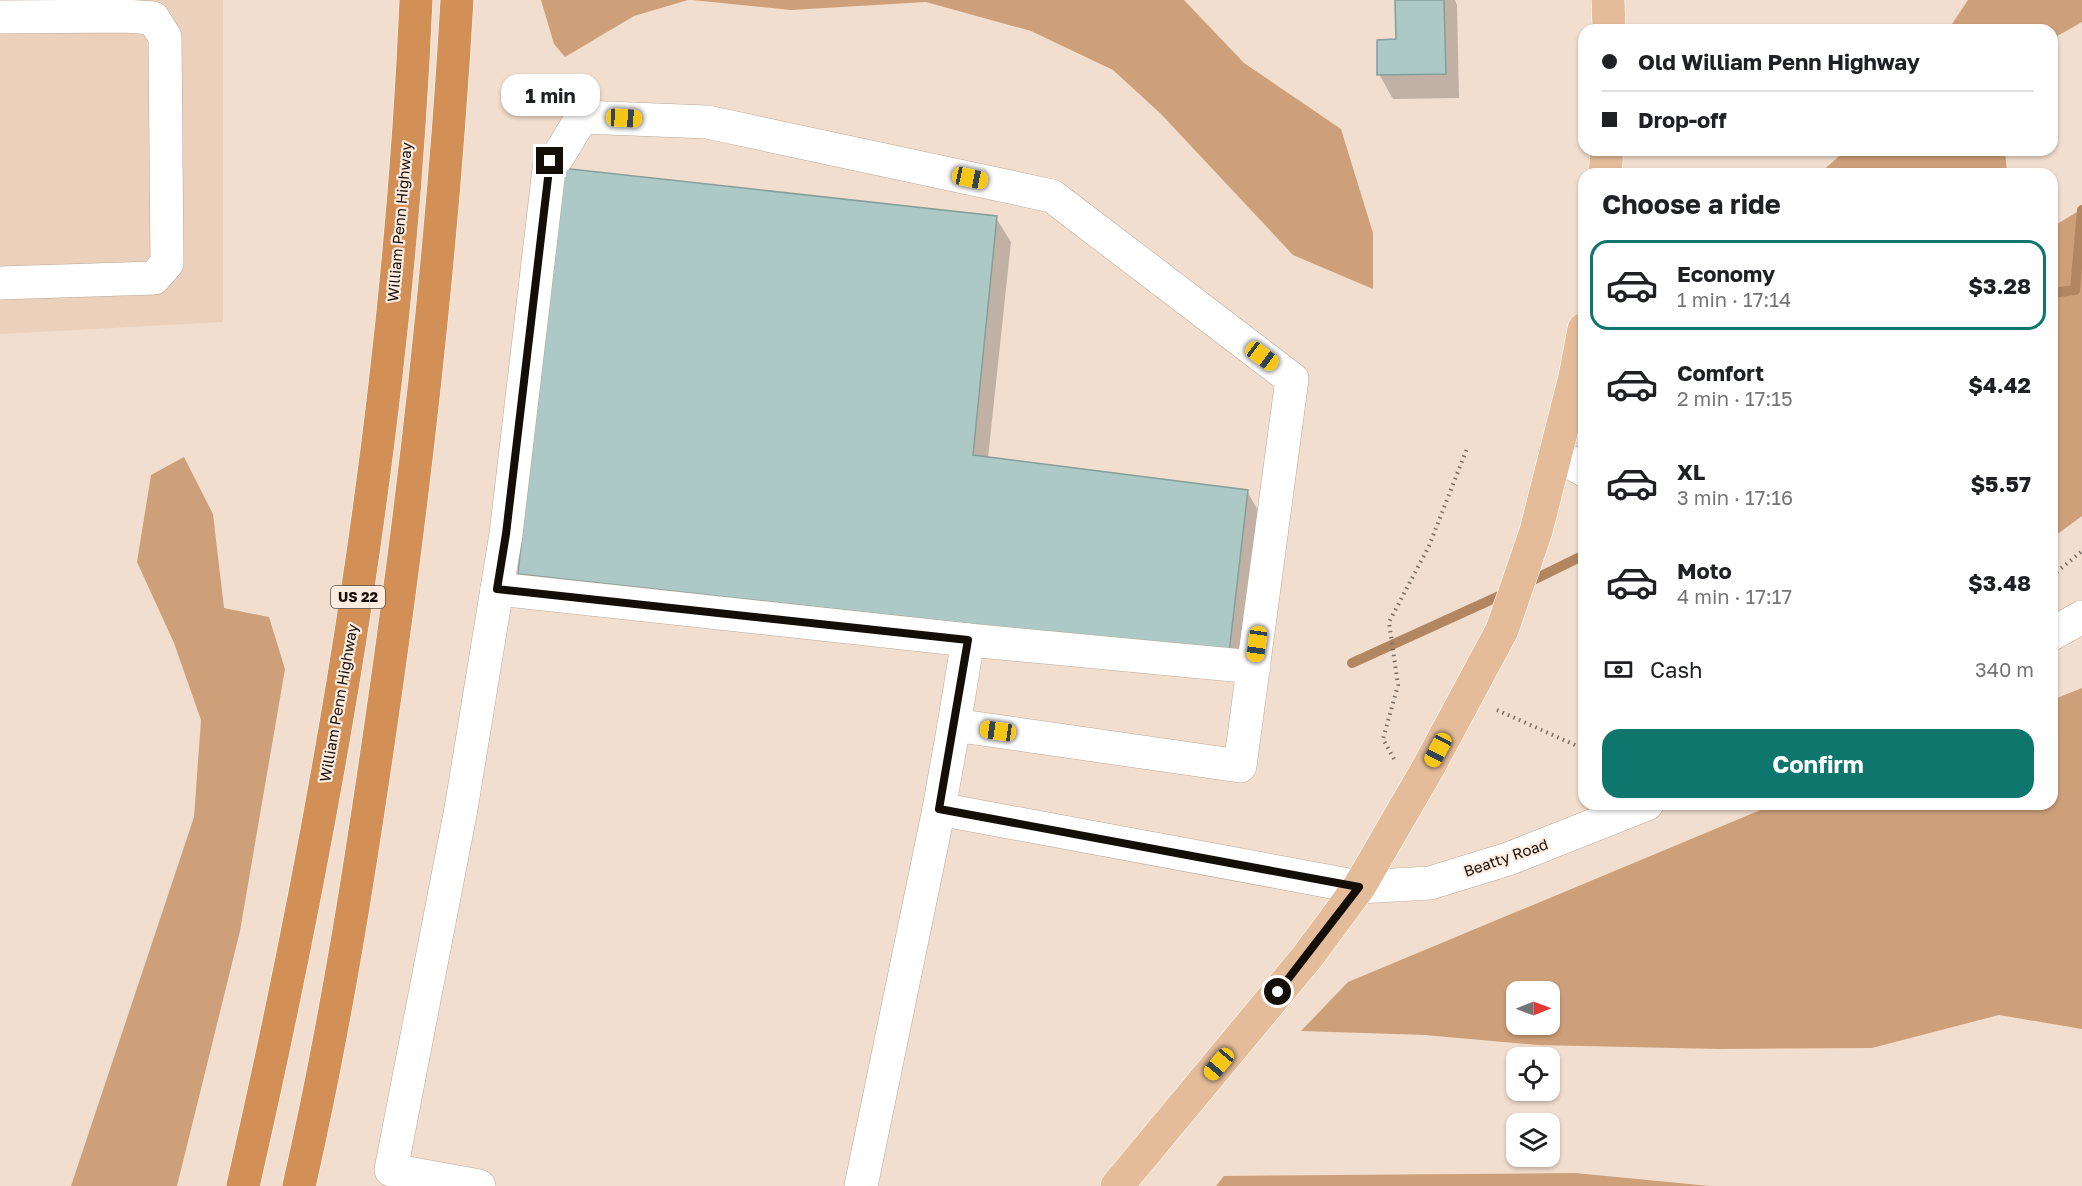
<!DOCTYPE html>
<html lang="en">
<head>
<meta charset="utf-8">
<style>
	:root { --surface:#fff; --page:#f2f2f2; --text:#202124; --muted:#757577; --line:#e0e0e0; --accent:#0f766e }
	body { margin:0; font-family:"Golos Text",sans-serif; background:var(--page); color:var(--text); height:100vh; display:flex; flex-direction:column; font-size:22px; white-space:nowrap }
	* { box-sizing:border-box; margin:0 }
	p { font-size:20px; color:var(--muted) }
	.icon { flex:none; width:33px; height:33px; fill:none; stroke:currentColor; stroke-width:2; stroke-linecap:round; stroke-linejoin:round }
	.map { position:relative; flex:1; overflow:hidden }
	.panel { position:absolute; left:1578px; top:168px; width:480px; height:642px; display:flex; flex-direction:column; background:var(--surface); border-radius:18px; box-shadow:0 2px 4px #0004 }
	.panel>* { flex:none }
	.top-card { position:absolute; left:1578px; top:24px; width:480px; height:132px; border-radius:18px; box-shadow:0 2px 4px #0004; display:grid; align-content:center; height:132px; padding:0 24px; background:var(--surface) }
	.needle { width:39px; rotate:89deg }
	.fabs { position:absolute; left:1506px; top:981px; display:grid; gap:12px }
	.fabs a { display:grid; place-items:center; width:54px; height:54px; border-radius:12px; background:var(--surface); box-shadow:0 2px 4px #0004; font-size:30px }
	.end { position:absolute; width:27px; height:27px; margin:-14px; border:8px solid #140e09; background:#fff; box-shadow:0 0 0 3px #fff }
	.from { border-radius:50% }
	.bubble { position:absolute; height:42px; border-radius:18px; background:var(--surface); box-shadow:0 2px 4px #0004; font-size:20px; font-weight:700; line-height:42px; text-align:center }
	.car { position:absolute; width:18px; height:36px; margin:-18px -9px; border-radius:8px; box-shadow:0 0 4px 2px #0007; background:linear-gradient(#f5c518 24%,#345 0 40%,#f5c518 0 76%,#345 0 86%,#f5c518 0) }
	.top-card b { display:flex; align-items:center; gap:21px; height:57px; font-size:22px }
	.top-card b+b { border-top:2px solid var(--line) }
	.top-card i { width:15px; height:15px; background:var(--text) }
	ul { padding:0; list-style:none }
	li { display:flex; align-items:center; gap:18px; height:90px; margin:0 12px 9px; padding:0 12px; border:3px solid transparent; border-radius:18px }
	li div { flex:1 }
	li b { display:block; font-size:22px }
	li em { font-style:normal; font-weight:700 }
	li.current { border-color:var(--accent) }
	li>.icon { width:54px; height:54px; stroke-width:1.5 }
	h2 { padding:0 24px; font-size:27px; line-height:72px }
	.pay { display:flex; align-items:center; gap:15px; height:66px; padding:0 24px; font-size:22px }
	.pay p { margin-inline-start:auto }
	.action { display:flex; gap:12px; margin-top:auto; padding:12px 24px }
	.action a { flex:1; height:69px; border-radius:18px; background:var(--accent); color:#fff; font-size:24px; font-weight:700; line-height:69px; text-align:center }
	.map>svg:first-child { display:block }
</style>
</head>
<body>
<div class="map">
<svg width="2082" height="1186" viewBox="0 0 2082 1186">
	<rect width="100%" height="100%" fill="#f2dece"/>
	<path fill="#ebd0bb" d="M0,0H223V322L0,334Z"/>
	<g fill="#cea07a" fill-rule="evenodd">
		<path d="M541,0H688L634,16L565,57L554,44Z"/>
		<path d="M692,0H1184L1244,63L1341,129L1373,233V289L1293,255L1161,114L1113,70L1031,31L926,2L791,10Z"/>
		<path d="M1968,0H2082V22L2052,39V30H1948Z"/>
		<path d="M1846,150H2005L2007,174H1819Z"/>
		<path d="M2082,209V516L2052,538V227Z"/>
		<path d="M184,457L213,514L224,608L269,617L285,669L240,931L177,1186H71L194,817L201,720L174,643L137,562L151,475Z"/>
		<path d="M2082,688V1029L1999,1015L1872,1048L1720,1049L1537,1045L1425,1035L1301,1031L1348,982L1775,804H2052V700ZM1516,992H1550V1024H1516Z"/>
		<path d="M1575,1173L1710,1186H1216L1224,1176Z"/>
	</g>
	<g fill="#0003">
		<path d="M1397,0H1455L1457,5L1459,98L1393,99L1379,74L1398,41Z"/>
		<path d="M996,218L1011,242L988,458L1247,491L1261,516L1242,677L534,598L520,574Z"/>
	</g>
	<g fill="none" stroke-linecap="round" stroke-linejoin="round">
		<g stroke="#b28660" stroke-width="10">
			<path d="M2052,293L2075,290L2082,210"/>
			<path d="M1525,584L1584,555"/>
			<path d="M1352,663L1508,592"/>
		</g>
	</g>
	<g fill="#acc9c5" stroke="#849f9c" stroke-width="1.5">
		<path d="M1395,0H1444L1446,74L1377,75V40L1396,39Z"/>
		<path d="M561,168L997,216L973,455L1248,490L1229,653L518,574Z"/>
	</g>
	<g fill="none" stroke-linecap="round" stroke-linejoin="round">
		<g stroke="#baa898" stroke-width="34">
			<g id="minor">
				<path d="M0,17L125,16L153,18L165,37L167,263L154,278L0,283"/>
				<path d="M1555,454L1584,470"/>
				<path d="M497,589L968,640L954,725"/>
				<path d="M2052,634L2082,617"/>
				<path d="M968,640L1254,667"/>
				<path d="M939,809L1359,887L1430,883L1508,859L1647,804"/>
				<path d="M479,1186L391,1170L461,809L506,534L550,161L557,158L582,117L707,122L1052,196L1292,379L1240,766L954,725L939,809L861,1186"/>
			</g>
		</g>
		<g stroke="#fff" stroke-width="34">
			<g id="major">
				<path d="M1608,0L1609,30"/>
				<path d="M1605,174L1607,150"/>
				<path d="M1117,1186L1308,956L1359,887L1428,768L1502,630L1536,531L1575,377L1584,329"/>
			</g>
		</g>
		<g stroke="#fff" stroke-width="34">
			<g id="highway">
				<path d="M243,1186C332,796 399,400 416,0"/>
				<path d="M299,1186C337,1020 363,851 387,682C419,456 444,228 457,0"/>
			</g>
		</g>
		<g stroke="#7a6e64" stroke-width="4" stroke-dasharray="1.5 4.5" stroke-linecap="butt">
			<path d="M2052,576L2082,551"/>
			<path d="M1497,710L1584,749"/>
			<path d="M1394,759L1383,739L1398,685L1389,622L1429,546L1468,446"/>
		</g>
		<use href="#minor" stroke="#fff" stroke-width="33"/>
		<use href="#major" stroke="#e4bc9a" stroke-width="33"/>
		<use href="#highway" stroke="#d29056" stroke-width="33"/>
	</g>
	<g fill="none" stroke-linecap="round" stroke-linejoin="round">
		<path stroke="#140e09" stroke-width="8" d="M550,161L506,534L497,589L968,640L939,809L1359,887L1278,992"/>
	</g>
	<g text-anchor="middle" stroke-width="4.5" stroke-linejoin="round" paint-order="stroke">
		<rect fill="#fdecdf" stroke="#5a5149" stroke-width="1.5" x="331" y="586" width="54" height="22" rx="4.5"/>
		<g font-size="14" font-weight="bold" fill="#140e09">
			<text x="358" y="602">US 22</text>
		</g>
		<g font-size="15" fill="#140e09" stroke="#fdecdf">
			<text transform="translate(400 222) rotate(-85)" y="5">William Penn Highway</text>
			<text transform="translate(339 703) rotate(-80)" y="5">William Penn Highway</text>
			<text transform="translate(1506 858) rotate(-19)" y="5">Beatty Road</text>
		</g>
	</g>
</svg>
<div class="fabs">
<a><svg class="needle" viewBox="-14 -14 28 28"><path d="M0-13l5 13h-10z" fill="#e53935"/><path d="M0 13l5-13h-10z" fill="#757577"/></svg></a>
<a><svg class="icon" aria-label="locate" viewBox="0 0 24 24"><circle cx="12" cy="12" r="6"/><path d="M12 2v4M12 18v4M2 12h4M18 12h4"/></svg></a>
<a><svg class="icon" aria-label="layers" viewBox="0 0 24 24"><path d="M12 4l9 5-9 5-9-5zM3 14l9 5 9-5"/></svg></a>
</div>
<i class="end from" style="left:1278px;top:992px"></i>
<i class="end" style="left:550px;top:161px"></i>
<div class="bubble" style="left:501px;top:74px;width:99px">1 min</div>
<i class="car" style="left:624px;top:118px;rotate:93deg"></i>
<i class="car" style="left:970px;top:178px;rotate:102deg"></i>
<i class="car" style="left:1262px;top:356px;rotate:127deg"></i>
<i class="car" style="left:1257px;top:644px;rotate:188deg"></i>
<i class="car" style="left:998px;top:731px;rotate:278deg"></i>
<i class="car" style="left:1438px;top:750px;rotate:208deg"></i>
<i class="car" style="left:1219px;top:1064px;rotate:220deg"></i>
<div class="top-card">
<b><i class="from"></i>Old William Penn Highway</b>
<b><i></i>Drop-off</b>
</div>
<section class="panel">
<h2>Choose a ride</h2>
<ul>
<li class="current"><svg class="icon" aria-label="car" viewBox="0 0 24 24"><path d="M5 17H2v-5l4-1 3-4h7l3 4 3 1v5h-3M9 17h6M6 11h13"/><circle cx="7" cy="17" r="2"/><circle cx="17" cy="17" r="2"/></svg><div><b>Economy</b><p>1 min · 17:14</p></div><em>$3.28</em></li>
<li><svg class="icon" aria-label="car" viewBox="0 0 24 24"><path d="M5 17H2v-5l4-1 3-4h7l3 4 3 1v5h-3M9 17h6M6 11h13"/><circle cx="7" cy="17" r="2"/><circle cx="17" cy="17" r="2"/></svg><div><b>Comfort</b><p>2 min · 17:15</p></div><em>$4.42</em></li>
<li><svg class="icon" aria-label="car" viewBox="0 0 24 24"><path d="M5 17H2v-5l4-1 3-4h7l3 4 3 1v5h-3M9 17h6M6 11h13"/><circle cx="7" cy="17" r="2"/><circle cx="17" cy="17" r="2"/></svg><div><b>XL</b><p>3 min · 17:16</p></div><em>$5.57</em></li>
<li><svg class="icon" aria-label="car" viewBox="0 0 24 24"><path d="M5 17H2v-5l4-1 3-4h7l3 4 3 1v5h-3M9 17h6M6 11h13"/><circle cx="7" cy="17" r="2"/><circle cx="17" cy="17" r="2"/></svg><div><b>Moto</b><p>4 min · 17:17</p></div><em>$3.48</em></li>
</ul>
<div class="pay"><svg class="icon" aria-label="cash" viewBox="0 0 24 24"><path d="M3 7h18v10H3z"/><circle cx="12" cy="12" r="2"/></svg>Cash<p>340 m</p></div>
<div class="action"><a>Confirm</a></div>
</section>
</div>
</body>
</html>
